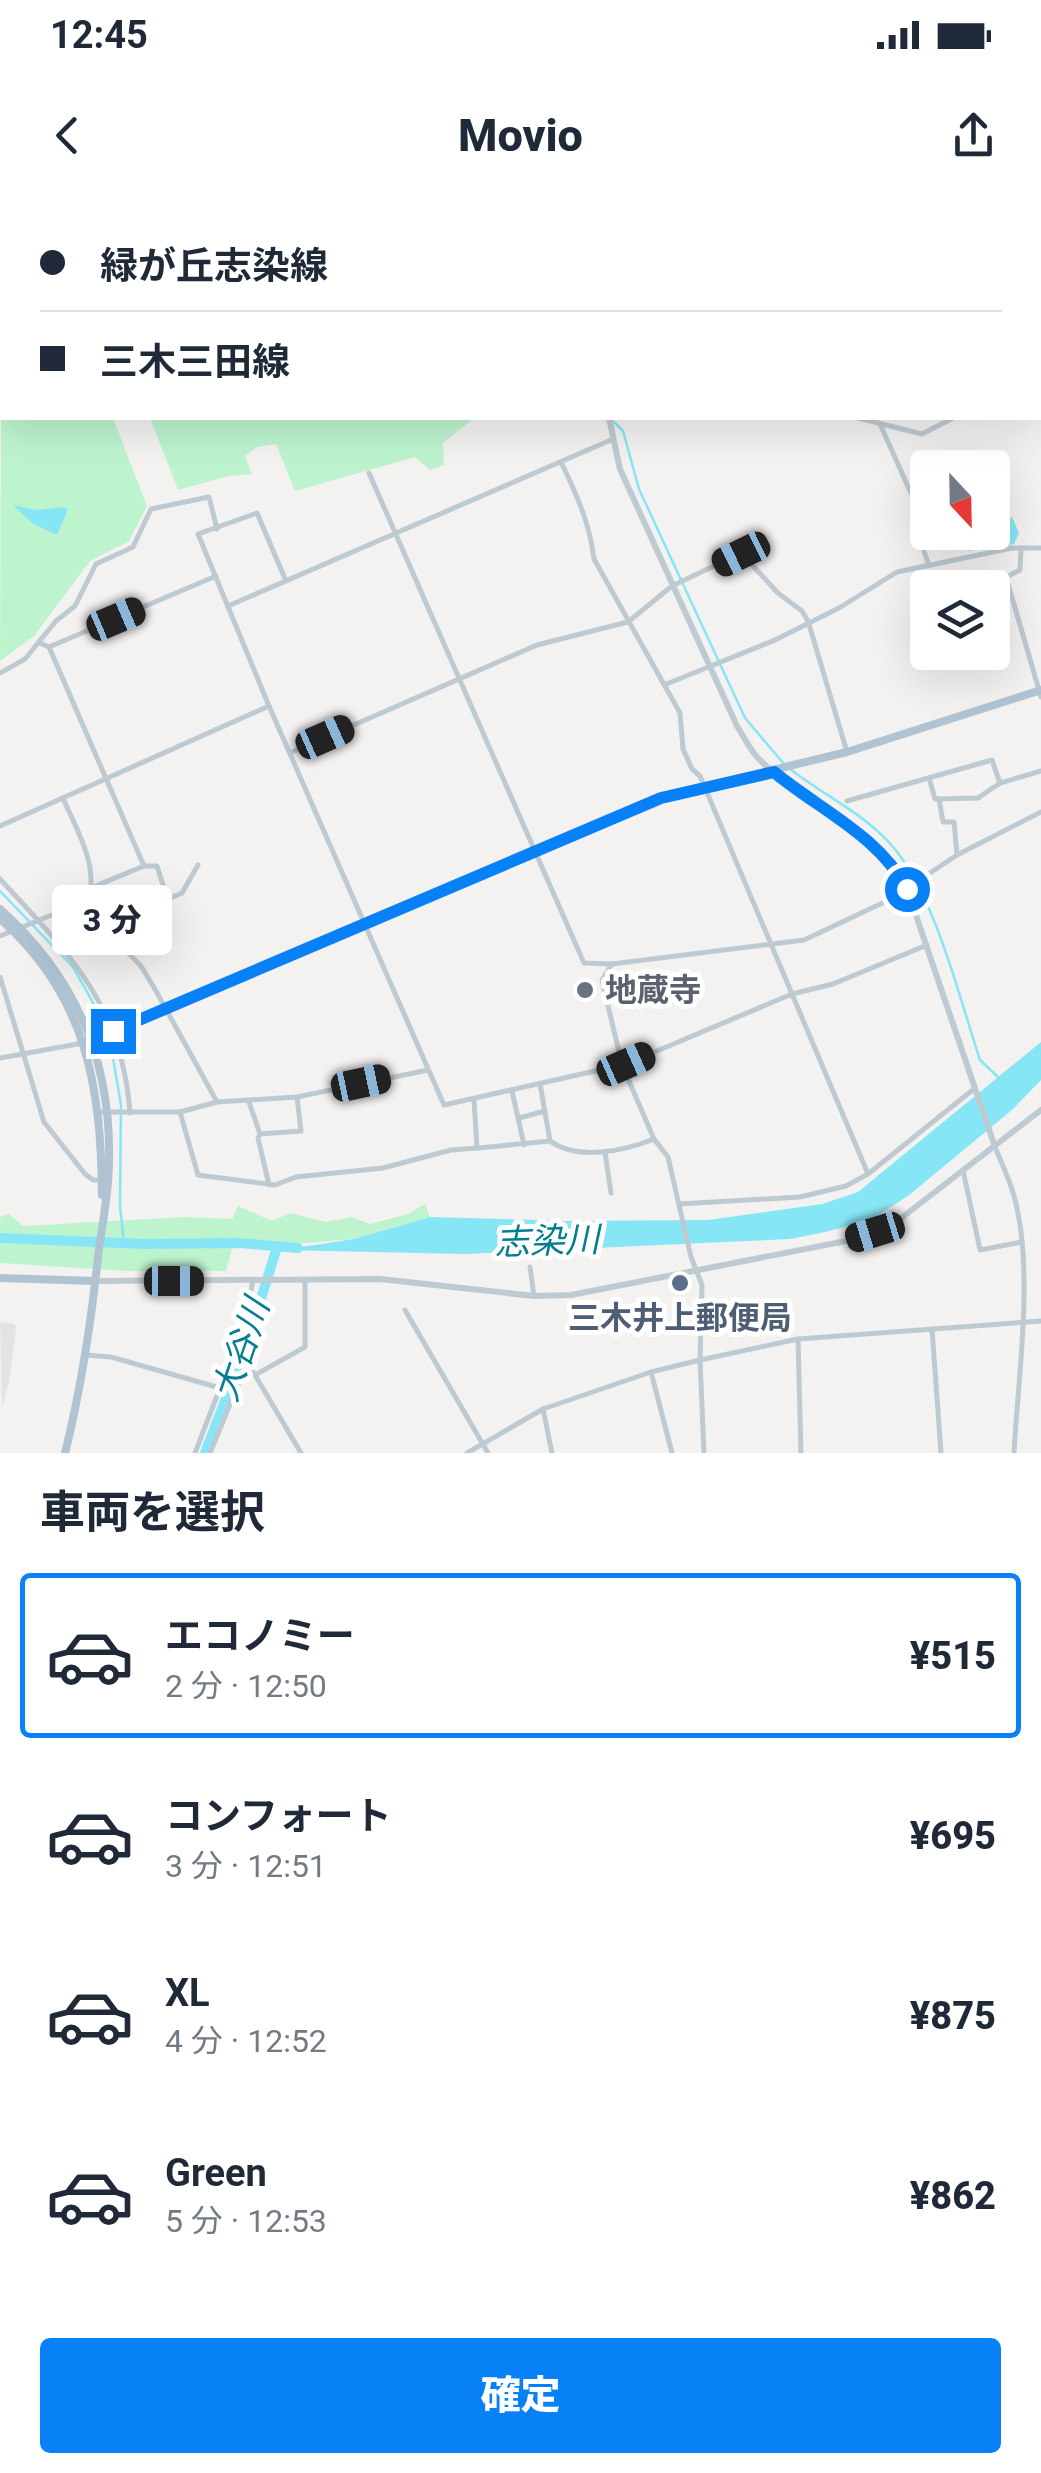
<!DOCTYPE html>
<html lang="ja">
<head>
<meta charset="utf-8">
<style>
	:root { --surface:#fff; --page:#f2f2f3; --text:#1f2937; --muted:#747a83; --line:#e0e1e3; --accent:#0881f7 }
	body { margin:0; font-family:Roboto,"Noto Sans JP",sans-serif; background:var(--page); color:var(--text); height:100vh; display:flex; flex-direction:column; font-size:38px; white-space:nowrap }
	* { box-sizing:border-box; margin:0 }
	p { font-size:32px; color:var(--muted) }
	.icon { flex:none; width:55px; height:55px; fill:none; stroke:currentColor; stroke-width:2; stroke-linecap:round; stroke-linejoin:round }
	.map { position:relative; height:1253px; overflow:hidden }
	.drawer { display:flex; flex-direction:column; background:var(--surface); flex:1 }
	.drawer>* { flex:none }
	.top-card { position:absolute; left:0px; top:0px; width:1042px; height:220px; box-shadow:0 10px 40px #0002; display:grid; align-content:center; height:220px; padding:0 40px; background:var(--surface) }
	.needle { width:65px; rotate:158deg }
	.buttons { position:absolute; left:910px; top:250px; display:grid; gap:20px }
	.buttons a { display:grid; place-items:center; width:100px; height:100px; border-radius:10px; background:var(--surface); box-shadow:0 10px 40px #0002; font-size:50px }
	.end { position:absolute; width:45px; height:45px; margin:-22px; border:12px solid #0881f7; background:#fff; box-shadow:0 0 0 5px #fff }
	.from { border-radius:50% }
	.bubble { position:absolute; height:70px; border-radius:10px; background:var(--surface); box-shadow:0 10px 40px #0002; font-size:32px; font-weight:800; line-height:70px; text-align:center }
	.car { position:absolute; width:30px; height:60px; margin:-30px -15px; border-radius:12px; box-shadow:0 0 8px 2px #0007; background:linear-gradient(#222 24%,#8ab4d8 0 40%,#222 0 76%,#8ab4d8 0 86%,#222 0) }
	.top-card b { display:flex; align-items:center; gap:35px; height:95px; font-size:38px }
	.top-card b+b { border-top:2px solid var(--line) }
	.top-card i { width:25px; height:25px; background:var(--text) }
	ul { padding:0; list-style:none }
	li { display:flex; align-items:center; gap:30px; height:165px; margin:0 20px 15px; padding:0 20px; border:5px solid transparent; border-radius:10px }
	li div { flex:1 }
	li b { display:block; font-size:38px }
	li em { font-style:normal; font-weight:800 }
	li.current { border-color:var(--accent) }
	li>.icon { width:90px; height:90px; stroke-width:1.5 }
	h2 { padding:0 40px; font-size:45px; line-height:120px }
	.primary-button { display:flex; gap:20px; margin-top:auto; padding:20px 40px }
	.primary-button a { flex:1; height:115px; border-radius:10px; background:var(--accent); color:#fff; font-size:40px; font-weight:800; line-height:115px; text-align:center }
	.status { display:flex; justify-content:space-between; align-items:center; height:70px; padding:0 50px; background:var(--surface); direction:ltr }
	.status svg { height:28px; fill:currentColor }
	header { display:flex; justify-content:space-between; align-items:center; height:130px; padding:0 40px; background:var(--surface); font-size:45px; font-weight:800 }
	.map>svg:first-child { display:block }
</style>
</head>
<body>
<div class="status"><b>12:45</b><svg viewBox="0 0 49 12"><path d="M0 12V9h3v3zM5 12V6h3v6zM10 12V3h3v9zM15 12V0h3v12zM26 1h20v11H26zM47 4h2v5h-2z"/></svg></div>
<header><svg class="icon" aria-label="back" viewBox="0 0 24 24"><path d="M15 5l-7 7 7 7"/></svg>Movio<svg class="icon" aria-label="share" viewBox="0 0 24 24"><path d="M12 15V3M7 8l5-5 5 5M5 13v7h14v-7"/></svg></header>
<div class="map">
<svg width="1041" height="1253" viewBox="0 0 1041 1253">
	<rect width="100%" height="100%" fill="#f4f1f1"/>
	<path fill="#e5e2e3" d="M0,1122L15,1124L16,1128L9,1181L2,1209Z"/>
	<g fill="#bdf4ce">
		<path d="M2,19V218H113L147,306L129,341L90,361L34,436L0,461Z"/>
		<path d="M150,218H474L443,243L444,265L430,270L415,257L295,291L276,244L257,247L245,256L252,274L229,276L178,290Z"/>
		<path d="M425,1004L430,1017L354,1039L295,1044L234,1041L226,1071H126L0,1063V1017L9,1014L23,1026L186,1017L232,1019L238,1006L272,1021L290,1013L326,1022L352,1017L370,1024L408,1014Z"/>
	</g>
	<g fill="#86e6f5">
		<path d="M13,305L36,310L64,307L68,310L57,335L32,323Z"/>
		<path d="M1012,317L1019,333L1014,344L994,350L990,347L968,351L960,340L977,333L992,332L993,326Z"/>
		<path d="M1041,842V880L1012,910L908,996L870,1020L825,1032L790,1039L465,1054L282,1050L354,1039L430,1017L566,1021L708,1020L822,1004L858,992Z"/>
	</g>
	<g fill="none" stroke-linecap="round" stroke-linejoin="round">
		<g stroke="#86e6f5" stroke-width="2.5">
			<path d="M610,218L623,231L639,289L745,518L784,564"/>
			<path d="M790,569C823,595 867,615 894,648C936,699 959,797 980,860L999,878"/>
			<path d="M0,691L73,767L104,822"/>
			<path d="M111,846L121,905L120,1006L124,1043"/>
		</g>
		<g stroke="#86e6f5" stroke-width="10">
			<path d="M0,1038L145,1044L239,1043L298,1048"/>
			<path d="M205,1253L248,1141L277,1047"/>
		</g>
		<g stroke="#becad2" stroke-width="5">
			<path d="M68,0L69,2"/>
			<path d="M104,0L106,2"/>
			<path d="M139,0L140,2"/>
			<path d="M177,0L178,2"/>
			<path d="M602,0L603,2"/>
			<path d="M641,0L643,2"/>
			<path d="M679,0L681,2"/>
			<path d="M718,0L719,2"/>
			<path d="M23,2L28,0"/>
			<path d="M216,2L220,0"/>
			<path d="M737,2L742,0"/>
			<path d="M0,15L2,14"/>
			<path d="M1040,208H1041"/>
			<path d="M858,218L922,234L953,218"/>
			<path d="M880,224L919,311L921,342L929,366"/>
			<path d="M561,262C576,293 590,324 594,359L680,513L683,549L692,569L700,576L868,974"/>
			<path d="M369,273L584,763L612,764L804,740L891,699L957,655L1041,612"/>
			<path d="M1021,348L1020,370L1006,377L1041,497"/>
			<path d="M286,381L257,313L198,334L269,506L444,905L626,864L792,794L833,784L927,745"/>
			<path d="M228,406L613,239"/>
			<path d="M40,443L49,447L144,666L93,687"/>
			<path d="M49,447L216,376"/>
			<path d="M0,473L25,459L56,421L75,406L96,364L133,347L151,309L209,297L217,329"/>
			<path d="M664,485L775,440L839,408L897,372L1012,348H1041"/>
			<path d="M292,552L537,445L628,422L672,386L741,353L778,393L802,411L808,421L847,552"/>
			<path d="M929,578L935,599L978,598L1000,583"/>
			<path d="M63,598C77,631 98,664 89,700L103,727L141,766L156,791L217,902"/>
			<path d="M939,599L943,622H954L957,655"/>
			<path d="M847,601L992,560L1000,583L1041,571"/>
			<path d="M0,626L269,506"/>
			<path d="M144,666H157L167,698"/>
			<path d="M0,679C70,755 122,804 130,913"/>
			<path d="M103,727L182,693L198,665"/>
			<path d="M0,736L89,700"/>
			<path d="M612,764L602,780L622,865L654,939L668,957L691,1057L702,1085L700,1160L704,1253"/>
			<path d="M0,777L44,922L85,974L93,980H100"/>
			<path d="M0,858L83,843"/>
			<path d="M540,884L550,941C578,961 624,951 654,939"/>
			<path d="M512,891L524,945"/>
			<path d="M249,902L260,934L258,938L269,985"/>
			<path d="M98,912H180L217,902L297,897L428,870"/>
			<path d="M180,912L198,975L275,985L296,977L383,968L451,950L477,948L474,900"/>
			<path d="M519,918L545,911"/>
			<path d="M260,934L301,931L297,897"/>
			<path d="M995,947C1004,968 1014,990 1018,1013C1032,1084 1018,1180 1014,1253"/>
			<path d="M478,948L550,941"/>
			<path d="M605,952L611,993"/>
			<path d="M963,970L980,1050L1022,1042"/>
			<path d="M679,1004L800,997L846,986L868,974L975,888"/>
			<path d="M530,1067L534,1096"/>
			<path d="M405,1110L488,1253"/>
			<path d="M932,1129L941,1253"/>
			<path d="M798,1139L801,1253"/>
			<path d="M85,1155L111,1157L220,1188L195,1253"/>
			<path d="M651,1172L672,1253"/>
			<path d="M220,1187L248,1105L253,1081"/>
			<path d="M543,1209L552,1253"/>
			<path d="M210,1253L247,1163L255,1175"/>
			<path d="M301,1253L255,1175L305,1147V1080"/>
			<path d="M467,1253L543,1209L651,1172L700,1160L798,1139L1041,1121"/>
		</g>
		<g stroke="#becad2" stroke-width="6">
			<path d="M567,0L568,2"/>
			<path d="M609,218L620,269L737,526C744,537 750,550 759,559C806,607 874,627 907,689L994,944"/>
			<path d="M96,1081L380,1079L534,1096L571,1095L846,1041L875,1032L900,1019L1041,910"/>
		</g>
		<g stroke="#afc3d2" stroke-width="8">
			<path d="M0,709C81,781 116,873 108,982C106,1007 101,1032 98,1057C91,1123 81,1189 65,1253"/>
			<path d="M0,719C86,795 101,885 102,995"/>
			<path d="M83,843L661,597L847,552L1041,490"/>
			<path d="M0,1078L96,1081"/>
		</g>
	</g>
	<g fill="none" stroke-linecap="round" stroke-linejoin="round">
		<path stroke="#0881f7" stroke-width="12" d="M113,831L661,598L774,572C820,610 878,635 907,689"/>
	</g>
	<circle fill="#6b7280" stroke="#fff" stroke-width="4" cx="585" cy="790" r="10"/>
	<circle fill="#5c6f8a" stroke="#fff" stroke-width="4" cx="680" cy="1083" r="10"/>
	<g text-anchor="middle" stroke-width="10" stroke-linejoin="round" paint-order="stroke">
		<g font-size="32" font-weight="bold" fill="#5b616d" stroke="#fff" text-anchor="start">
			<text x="605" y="801">地蔵寺</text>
		</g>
		<g font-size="32" font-weight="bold" fill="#4e5e75" stroke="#fff">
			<text x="680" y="1129">三木井上郵便局</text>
		</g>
		<g font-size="35" font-style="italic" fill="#047d90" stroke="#fff">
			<text transform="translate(547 1041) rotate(-2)" y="12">志染川</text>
			<text transform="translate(241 1150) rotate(-71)" y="12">大谷川</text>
		</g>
	</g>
</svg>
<div class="buttons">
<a><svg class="needle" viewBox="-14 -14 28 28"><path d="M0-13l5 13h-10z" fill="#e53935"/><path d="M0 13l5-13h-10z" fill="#747a83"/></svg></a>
<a><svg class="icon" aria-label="layers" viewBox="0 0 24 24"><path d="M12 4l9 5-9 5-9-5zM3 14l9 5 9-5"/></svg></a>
</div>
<i class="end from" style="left:907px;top:689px"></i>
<i class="end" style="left:113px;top:831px"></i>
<div class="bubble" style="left:52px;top:685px;width:120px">3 分</div>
<i class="car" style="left:741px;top:354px;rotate:244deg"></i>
<i class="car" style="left:116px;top:419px;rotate:67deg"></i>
<i class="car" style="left:325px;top:537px;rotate:66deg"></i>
<i class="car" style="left:626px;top:864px;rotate:66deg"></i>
<i class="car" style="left:361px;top:883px;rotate:78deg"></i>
<i class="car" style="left:875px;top:1032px;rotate:253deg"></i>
<i class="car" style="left:174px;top:1081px;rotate:90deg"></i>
<div class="top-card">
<b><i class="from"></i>緑が丘志染線</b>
<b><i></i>三木三田線</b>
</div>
</div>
<section class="drawer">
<h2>車両を選択</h2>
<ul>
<li class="current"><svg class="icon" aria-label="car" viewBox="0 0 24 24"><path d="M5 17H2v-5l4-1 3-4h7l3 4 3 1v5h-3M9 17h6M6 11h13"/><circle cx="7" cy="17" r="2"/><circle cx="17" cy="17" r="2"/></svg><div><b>エコノミー</b><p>2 分 · 12:50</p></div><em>¥515</em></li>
<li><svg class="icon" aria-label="car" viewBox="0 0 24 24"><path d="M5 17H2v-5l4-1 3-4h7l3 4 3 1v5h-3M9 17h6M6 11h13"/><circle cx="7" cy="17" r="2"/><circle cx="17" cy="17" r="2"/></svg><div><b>コンフォート</b><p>3 分 · 12:51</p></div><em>¥695</em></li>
<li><svg class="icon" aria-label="car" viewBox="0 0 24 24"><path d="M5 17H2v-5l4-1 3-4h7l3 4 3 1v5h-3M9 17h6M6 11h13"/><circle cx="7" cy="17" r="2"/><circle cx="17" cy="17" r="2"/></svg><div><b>XL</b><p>4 分 · 12:52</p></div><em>¥875</em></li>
<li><svg class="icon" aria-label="car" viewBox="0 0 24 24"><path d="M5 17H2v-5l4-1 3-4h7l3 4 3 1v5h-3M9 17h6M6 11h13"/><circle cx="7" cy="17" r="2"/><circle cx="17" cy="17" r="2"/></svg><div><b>Green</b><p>5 分 · 12:53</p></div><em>¥862</em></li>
</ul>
<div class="primary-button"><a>確定</a></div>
</section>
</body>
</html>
